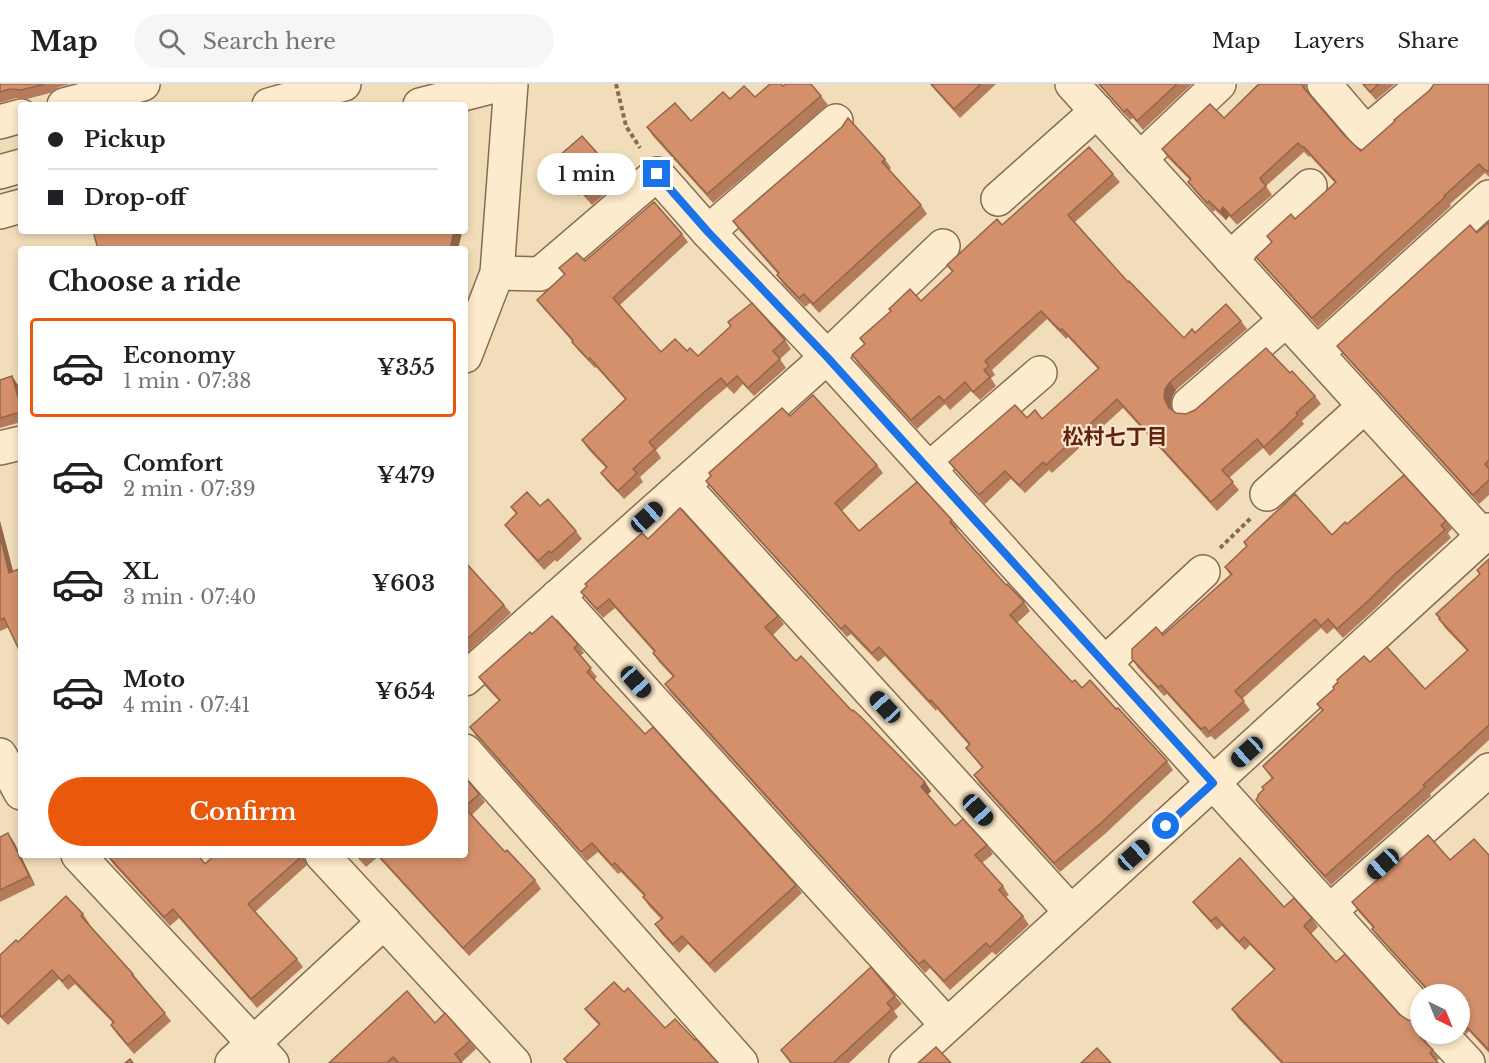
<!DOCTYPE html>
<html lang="en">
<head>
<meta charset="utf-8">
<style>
	:root { --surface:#fff; --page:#f6f6f6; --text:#202124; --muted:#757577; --line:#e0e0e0; --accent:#ea580c }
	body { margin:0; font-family:"Libre Baskerville","Noto Sans JP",serif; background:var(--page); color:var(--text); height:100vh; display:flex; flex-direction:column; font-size:22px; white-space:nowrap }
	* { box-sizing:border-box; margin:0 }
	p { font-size:20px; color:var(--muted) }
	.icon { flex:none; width:33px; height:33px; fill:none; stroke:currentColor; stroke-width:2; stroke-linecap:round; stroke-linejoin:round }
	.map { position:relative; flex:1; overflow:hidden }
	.drawer { position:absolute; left:18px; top:162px; width:450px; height:612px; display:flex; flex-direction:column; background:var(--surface); border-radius:6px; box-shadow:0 3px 9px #0003 }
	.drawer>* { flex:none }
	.guide { position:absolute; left:18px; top:18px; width:450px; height:132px; border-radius:6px; box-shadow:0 3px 9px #0003; display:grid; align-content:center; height:132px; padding:0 30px; background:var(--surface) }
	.needle { width:39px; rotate:137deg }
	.fabs { position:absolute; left:1410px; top:900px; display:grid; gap:12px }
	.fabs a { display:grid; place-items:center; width:60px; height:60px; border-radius:50%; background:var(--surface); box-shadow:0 3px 9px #0003; font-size:30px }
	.end { position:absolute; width:27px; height:27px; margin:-14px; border:8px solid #1a73e8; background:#fff; box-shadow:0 0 0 3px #fff }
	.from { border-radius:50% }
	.bubble { position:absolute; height:42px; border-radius:21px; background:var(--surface); box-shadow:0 3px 9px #0003; font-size:20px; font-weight:600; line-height:42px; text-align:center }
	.car { position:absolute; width:18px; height:36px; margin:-18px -9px; border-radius:8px; box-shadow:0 0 4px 2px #0007; background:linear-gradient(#222 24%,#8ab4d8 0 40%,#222 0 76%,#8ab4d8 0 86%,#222 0) }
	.guide b { display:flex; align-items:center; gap:21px; height:57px; font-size:22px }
	.guide b+b { border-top:2px solid var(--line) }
	.guide i { width:15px; height:15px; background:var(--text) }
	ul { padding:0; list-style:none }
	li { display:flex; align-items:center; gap:18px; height:99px; margin:0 12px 9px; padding:0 18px; border:3px solid transparent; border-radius:6px }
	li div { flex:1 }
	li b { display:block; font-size:22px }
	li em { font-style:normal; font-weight:600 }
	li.current { border-color:var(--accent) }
	li>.icon { width:54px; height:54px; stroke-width:1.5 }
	h2 { padding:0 30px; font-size:27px; line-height:72px }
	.action { display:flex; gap:12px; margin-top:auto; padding:12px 30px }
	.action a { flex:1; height:69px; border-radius:36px; background:var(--accent); color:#fff; font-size:24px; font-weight:600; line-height:69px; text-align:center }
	header { display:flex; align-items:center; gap:36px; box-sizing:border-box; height:84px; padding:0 30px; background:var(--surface); border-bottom:2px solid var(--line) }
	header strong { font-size:28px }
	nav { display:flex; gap:33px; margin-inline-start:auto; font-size:21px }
	.search { width:420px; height:54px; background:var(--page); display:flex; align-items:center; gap:15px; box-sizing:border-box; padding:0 21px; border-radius:33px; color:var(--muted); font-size:22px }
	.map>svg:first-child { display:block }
</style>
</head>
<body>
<header>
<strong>Map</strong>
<div class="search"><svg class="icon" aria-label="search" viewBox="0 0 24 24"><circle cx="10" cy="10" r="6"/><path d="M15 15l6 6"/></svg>Search here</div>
<nav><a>Map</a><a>Layers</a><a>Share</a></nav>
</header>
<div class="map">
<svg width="1489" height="979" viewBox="0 0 1489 979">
	<rect width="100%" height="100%" fill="#f1ddb9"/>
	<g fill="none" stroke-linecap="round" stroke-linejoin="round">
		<g stroke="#886c52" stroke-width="36">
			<g id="minor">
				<path d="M1072,0L1483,452L1489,446"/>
				<path d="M1324,0L1366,49L1424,0"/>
				<path d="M64,21L143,0"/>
				<path d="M269,21L344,0"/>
				<path d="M420,21L502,0"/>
				<path d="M0,38L21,32"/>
				<path d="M1140,75L1219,0"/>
				<path d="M0,88L21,82"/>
				<path d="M998,115L1097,27"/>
				<path d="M0,128L21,122"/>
				<path d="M708,148L836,37"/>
				<path d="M1230,174L1310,102"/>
				<path d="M497,189L540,190L657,90L708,148L827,273L1420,927"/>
				<path d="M1317,269L1489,113"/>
				<path d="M465,272L497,189L511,0"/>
				<path d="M1189,320L1286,236"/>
				<path d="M0,364L21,359"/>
				<path d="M929,385L1040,289"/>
				<path d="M683,401L1071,828"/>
				<path d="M1267,410L1365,322"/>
				<path d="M558,512L947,941"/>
				<path d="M1105,579L1203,488"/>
				<path d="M465,595L827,273L943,162"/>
				<path d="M465,667L741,979"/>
				<path d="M0,671L21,709"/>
				<path d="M78,771L272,979"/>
				<path d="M322,771L514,979"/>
				<path d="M1330,827L1489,686"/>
				<path d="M1441,950L1468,979"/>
				<path d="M232,979L384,838"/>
				<path d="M906,979L1483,452"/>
			</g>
		</g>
		<g stroke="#886c52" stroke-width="4" stroke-dasharray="4.5 3" stroke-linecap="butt">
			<path d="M616,0L626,42L640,64"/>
			<path d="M1220,464L1251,434"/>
		</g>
		<use href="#minor" stroke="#fcebcc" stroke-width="33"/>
	</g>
	<g fill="#b57c5c">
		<path d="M0,0H70L59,3L50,9L27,15L16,14L0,19Z"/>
		<path d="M930,0H996L960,34L935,6Z"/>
		<path d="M1098,0H1192L1143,46L1133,34L1130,36Z"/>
		<path d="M1258,0H1306V3L1308,8L1346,53L1361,67L1489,0V93L1485,89L1450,120L1451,122L1318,243L1262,181L1256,173L1272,159L1267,152L1295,135L1335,99L1310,72L1309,73L1304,68L1266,102L1272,111L1237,141L1229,132L1226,136L1215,126L1213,128L1194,106L1188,98L1190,96L1168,74L1162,65L1224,34Z"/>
		<path d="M1362,0H1395L1376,16Z"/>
		<path d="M783,2L821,12L828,21L713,119L653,52L647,43L691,37L730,15L755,13Z"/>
		<path d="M885,75L891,84L889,86L921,121L927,130L819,229L810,219L805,223L783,200L777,191L778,190L739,146L733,137Z"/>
		<path d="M551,79L614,88L620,97L592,121L582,110L579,112L557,88Z"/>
		<path d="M1113,90L1120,98L1075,138L1128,198L1184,254L1195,249L1241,237L1247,245L1176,306L1172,313L1171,323L1172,326L1176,329L1186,330L1290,289L1315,312L1321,320L1302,337L1304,340L1270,372L1263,364L1229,394L1239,406L1217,427L1123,324L1052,389L1049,386L1025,409L1011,395L985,420L956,387L949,378L1027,334L1042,335L1098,285L1068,253L1066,255L1047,235L992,286L995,291L991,294L996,302L980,316L971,307L950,326L945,320L917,345L858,280L852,271L864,260L860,254L891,227L921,217L952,188L947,181L1002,141Z"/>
		<path d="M1489,138V411L1479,420L1343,270L1337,262L1477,149Z"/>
		<path d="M682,150L688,158L620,221L661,268L687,267L698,272L731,243L728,238L785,256L791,265L780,275L786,284L754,312L743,300L734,310L727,303L709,318L656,366L661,374L640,393L643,398L624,415L607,397L601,389L606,384L588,365L582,356L625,315L596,283L595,284L578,266L572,258V257L543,224L537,216L564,191L559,184Z"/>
		<path d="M0,296L18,301L21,310V338L0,344Z"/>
		<path d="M790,332L877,381L883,389L842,427L859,447L952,436L958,445L957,446L1006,501L1024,518L1030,527L1017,539L1072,598L1116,625L1167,677L1173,686L1106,749L1060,788L980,700L974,691L982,684L966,664L969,661L937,625L936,627L885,572L878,578L851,550L847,553L713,406L706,397Z"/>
		<path d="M540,422L576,447L582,455L557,478L555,476L544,486L511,449L505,441L516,430L511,423Z"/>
		<path d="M0,437L13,488L9,543L0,547Z"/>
		<path d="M1446,437L1452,445L1448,449L1451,454L1401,499L1375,525L1343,554L1334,544L1327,550L1321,544L1242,615L1250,626L1215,656L1211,652L1207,654L1167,610L1164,612L1138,584L1132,575L1163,551L1230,491L1225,483L1247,463L1244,458L1332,451L1347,440Z"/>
		<path d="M648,455L778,532L784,540L773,551L796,577L852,627L925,698L931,707L928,710L955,742L987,761L993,770L982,779L1003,802L1009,811L1006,813L1023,832L1029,841L996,871L992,868L950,906L930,884L925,889L671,609L665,600L673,593L659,578L653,569L654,568L615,524L603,534L587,516L581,508Z"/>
		<path d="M1489,475V656L1430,710L1431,712L1331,801L1262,725L1256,716L1272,695L1263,682L1322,627L1317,620L1370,578L1425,605L1467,567L1445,544L1436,530L1480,490L1477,486Z"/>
		<path d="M465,478L504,521L511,529L465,571Z"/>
		<path d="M532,550L578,560L584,569L580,572L597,593L594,596L645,650L796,801L802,809L715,889L688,860L679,869L661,849L655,840L661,835L649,822L643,813L644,812L621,788L618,790L598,768L587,777L476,652L470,643L499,617L485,602L479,593Z"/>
		<path d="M465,693L479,710L485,718L472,731L505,768L535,796L541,805L469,872L378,773L366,783L355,771H465Z"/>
		<path d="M0,753L14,758L35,801L0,818Z"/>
		<path d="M215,771H304V775L307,781L255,828L297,875L303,883L257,924L179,834L170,842L114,781L108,772L205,780Z"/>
		<path d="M1489,771V969L1469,947L1466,950L1460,942V910H1430L1378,853L1372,845L1373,844L1358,827L1352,818L1450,776Z"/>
		<path d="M1193,818L1284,823L1312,834L1318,843L1311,850L1336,878L1400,931L1433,966L1439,975L1436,977L1438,979H1281L1238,934L1232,925L1274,886L1250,861L1245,866L1222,842L1217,846L1200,827Z"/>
		<path d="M83,830L89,839L88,840L133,890L171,937L134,970L117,950L111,941L113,939L75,900L68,906L59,895L8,941L0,933V871L18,858Z"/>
		<path d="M624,908L665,944L695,956L718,979H567L564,975L599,941L591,933L585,925Z"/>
		<path d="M895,912L902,920L894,927L898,933L849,979H790L781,966Z"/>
		<path d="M435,939L470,957L476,965L462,978V979H329Z"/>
	</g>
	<g fill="#94654b">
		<path d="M1223,123L1229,132L1226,136L1220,128Z"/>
		<path d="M454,147H462L461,153L458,165H450Z"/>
		<path d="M12,292L18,301L21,310V323Z"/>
		<path d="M1170,298L1176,306L1172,313L1171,323L1175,333L1169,324L1164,314L1165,305Z"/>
		<path d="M0,437L16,498L9,489L0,452Z"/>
		<path d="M925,698L931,707L927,711L921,703Z"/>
		<path d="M8,749L14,758L35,801L29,792Z"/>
		<path d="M300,771H304V775L307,781Z"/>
		<path d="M1417,937L1420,942V950H1423V955L1427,962L1417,946Z"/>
	</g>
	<g fill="#d3906b" stroke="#94654b" stroke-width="1.5">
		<path d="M0,0H45L21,6L10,5L0,8Z"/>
		<path d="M770,0H781L783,2L786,0H811L821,12L707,110L647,43L675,19L691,37L723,8L730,15L744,2L755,13Z"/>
		<path d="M931,0H981L954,25Z"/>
		<path d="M1099,0H1177L1137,37L1127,25L1124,28Z"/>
		<path d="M1259,0H1302L1303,3L1346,53L1361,67L1395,37L1394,36L1430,6L1434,0H1489V87L1485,86L1479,80L1444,112L1445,113L1312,234L1256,173L1272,158L1267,152L1291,130L1295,135L1336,98L1304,63L1303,64L1298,59L1260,94L1262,95L1261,96L1266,102L1231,132L1223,123L1220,128L1209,117L1207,119L1188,98L1191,95L1162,65L1210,20L1224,34Z"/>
		<path d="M1363,0H1379L1370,8Z"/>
		<path d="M848,34L885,75L882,78L921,121L813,220L804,210L799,214L777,191L779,189L733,137L842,43Z"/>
		<path d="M582,52L614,88L586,112L576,101L573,104L551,79Z"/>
		<path d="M1089,63L1113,90L1068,131L1128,198L1129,197L1184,254L1192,245L1195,249L1226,220L1241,237L1170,298L1165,305L1164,314L1169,324L1176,329L1186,330L1195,326L1266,264L1290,289L1292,287L1315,312L1296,329L1298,331L1264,363L1257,355L1222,386L1233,398L1211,418L1117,315L1046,381L1043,378L1019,401L1005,387L979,411L949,378L1015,321L1027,334L1035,326L1042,335L1099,284L1062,245L1060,246L1041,227L985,277L989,282L984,286L990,293L973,308L965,298L944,317L939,312L911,336L852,271L865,260L860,254L891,227L889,225L910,205L921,217L953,187L947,181L997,135L1002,141Z"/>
		<path d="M654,118L682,150L613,214L661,268L675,255L687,267L690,264L698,272L731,242L728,238L752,219L785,256L773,267L780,275L748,304L737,292L727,301L721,294L703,309L649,358L655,365L633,385L637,389L618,407L601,389L607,383L582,356L626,315L590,274L589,276L572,258L573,256L537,216L565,190L559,184L577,169L585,177Z"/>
		<path d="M1489,138V376L1485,380L1489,385V396L1473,411L1337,262L1470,141L1477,149Z"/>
		<path d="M93,147H454L450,165H98Z"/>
		<path d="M12,292L21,323V328L0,334V296Z"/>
		<path d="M813,311L877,381L835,419L859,447L917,398L952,436L950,438L956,445L1006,501L1007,500L1024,518L1010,531L1072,598L1075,596L1082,604L1090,596L1116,625L1118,624L1167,677L1100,740L1054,779L974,691L983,683L966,664L970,660L931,616L930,618L879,563L872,569L845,541L841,545L706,397L711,392L709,389L782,324L790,332Z"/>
		<path d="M1404,391L1446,437L1441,441L1445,446L1395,490L1369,516L1337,545L1328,535L1321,542L1315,535L1235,607L1244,617L1209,648L1205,643L1201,645L1161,601L1158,603L1132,575V565L1156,543L1163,551L1232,490L1225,483L1247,462L1244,458L1295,410L1332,451L1345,438L1347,440Z"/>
		<path d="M527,408L540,422L548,415L576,447L551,469L549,467L538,477L505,441L517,429L511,423Z"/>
		<path d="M680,424L778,532L765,543L796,577L801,572L852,627L853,626L860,632L925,698L921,703L955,742L963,735L987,761L975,771L1003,802L999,806L1023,832L990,863L986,859L944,897L924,876L919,880L665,600L674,592L653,569L655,567L609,515L597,525L581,508L587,502L585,500L642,449L648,455Z"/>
		<path d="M0,452L9,489L21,484V570L4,534L0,536Z"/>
		<path d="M1489,475V641L1423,701L1425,703L1325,792L1256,716L1258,713V711L1264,705L1262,703L1273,694L1263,682L1323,626L1317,620L1334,605L1333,603L1338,598L1337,596L1364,572L1370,578L1387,563L1425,605L1468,566L1439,535L1440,534L1436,530L1480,490L1477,486Z"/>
		<path d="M465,478L504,521L465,557Z"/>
		<path d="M552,532L578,560L574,564L591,584L587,588L645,650L653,643L796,801L709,880L682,852L673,860L655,840L663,834L643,813L645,811L615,779L612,781L592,759L581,768L470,643L500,616L479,593L530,548L532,550Z"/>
		<path d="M465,693L479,710L465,723Z"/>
		<path d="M465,724L505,768L507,766L535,796L463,864L378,771H465Z"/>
		<path d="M8,749L29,792L0,806V753Z"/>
		<path d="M1428,751L1450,776L1474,755L1489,771V966L1463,939L1460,941V910H1430L1428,906L1372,845L1374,843L1352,818Z"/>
		<path d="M109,771H198L205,780L215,771H300L301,773L248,820L297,875L251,915L173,825L164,833L108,772Z"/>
		<path d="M357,771H364L360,774Z"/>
		<path d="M1240,774L1284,823L1294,814L1312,834L1304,842L1336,878L1345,870L1400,931L1408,936L1417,937V946L1421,954L1433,966L1430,969L1438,979H1283L1232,925L1275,885L1244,853L1239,858L1216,833L1211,837L1193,818Z"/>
		<path d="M66,812L83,830L81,832L133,890L132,891L165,929L128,961L111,941L114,938L69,891L62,897L52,886L2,933L0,931V871L16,856L18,858Z"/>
		<path d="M871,883L895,912L887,919L892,925L833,979H792L781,966Z"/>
		<path d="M614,898L624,908L628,904L665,944L675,935L695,956L696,955L718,979H568L564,975L600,940L585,925Z"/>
		<path d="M407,907L435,939L445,929L470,957L455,970L462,979H399L393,973L387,979H329Z"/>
		<path d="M936,963L951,979H918Z"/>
		<path d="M1097,964L1111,979H1081Z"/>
		<path d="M130,975L133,979H125Z"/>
	</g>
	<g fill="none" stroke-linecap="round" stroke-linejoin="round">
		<path stroke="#1a73e8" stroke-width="8" d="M657,90L708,148L827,273L1213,699L1166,742"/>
	</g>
	<g text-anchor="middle" stroke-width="4.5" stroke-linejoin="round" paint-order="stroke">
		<g font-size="21" font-weight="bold" fill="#662115" stroke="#f8e8c9">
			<text x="1115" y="360">松村七丁目</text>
		</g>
	</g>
</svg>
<div class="fabs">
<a><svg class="needle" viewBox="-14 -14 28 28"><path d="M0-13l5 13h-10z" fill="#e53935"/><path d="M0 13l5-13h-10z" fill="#757577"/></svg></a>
</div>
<i class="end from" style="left:1166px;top:742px"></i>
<i class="end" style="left:657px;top:90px"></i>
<div class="bubble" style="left:537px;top:69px;width:99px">1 min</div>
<i class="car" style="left:647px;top:433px;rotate:48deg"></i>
<i class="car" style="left:636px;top:598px;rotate:138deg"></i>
<i class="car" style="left:885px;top:623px;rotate:317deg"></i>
<i class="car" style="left:1247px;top:668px;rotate:228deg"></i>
<i class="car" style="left:978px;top:726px;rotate:138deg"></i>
<i class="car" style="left:1134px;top:771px;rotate:48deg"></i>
<i class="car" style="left:1383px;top:780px;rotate:228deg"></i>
<div class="guide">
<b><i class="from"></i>Pickup</b>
<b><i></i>Drop-off</b>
</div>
<section class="drawer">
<h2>Choose a ride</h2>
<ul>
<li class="current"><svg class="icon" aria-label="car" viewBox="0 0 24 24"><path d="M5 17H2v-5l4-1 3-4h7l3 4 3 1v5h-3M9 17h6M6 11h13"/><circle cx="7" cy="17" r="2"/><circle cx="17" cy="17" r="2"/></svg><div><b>Economy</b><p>1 min · 07:38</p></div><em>¥355</em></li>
<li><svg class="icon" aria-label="car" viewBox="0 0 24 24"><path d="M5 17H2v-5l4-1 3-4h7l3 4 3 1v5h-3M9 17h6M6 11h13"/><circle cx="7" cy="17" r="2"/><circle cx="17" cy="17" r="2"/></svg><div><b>Comfort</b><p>2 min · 07:39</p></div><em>¥479</em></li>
<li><svg class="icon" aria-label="car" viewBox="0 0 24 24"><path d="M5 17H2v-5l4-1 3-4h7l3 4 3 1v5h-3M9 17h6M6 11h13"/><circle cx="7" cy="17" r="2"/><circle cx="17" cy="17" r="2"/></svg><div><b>XL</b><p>3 min · 07:40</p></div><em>¥603</em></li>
<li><svg class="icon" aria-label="car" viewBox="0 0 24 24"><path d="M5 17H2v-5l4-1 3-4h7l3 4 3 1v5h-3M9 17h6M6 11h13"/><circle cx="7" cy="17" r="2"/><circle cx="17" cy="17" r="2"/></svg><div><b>Moto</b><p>4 min · 07:41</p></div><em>¥654</em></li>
</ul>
<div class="action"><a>Confirm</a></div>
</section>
</div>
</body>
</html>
